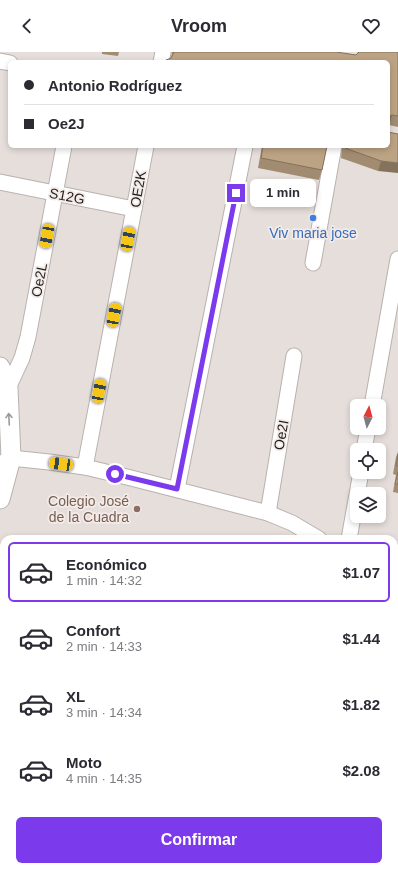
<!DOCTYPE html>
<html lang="es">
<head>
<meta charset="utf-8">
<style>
	:root { --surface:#fff; --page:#f7f7f7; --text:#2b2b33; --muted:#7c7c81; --line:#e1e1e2; --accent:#7c3aed }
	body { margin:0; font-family:Helvetica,sans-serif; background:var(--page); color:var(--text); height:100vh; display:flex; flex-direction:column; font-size:15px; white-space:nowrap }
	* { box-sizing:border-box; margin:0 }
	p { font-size:13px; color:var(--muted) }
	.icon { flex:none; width:22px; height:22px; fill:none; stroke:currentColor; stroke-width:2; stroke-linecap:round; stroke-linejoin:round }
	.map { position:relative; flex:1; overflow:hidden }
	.drawer { position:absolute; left:0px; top:483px; width:398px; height:336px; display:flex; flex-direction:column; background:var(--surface); border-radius:12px 12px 0 0; box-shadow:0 2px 6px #0003 }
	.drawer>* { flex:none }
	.top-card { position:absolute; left:8px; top:8px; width:382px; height:88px; border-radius:6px; box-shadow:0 2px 6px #0003; display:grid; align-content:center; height:88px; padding:0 16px; background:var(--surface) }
	.needle { width:26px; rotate:6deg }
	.buttons { position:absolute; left:350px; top:347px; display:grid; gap:8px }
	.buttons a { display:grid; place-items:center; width:36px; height:36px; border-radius:6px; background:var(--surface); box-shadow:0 2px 6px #0003; font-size:20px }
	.end { position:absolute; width:18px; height:18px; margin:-9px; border:5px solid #7c3aed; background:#fff; box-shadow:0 0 0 2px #fff }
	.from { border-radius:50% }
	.bubble { position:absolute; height:28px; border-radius:6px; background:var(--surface); box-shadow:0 2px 6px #0003; font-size:13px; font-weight:600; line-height:28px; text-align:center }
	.car { position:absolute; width:12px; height:24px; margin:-12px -6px; border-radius:5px; box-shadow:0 0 3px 1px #0007; background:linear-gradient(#f5c518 24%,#345 0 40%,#f5c518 0 76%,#345 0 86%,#f5c518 0) }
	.top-card b { display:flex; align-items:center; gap:14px; height:38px; font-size:15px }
	.top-card b+b { border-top:1px solid var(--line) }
	.top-card i { width:10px; height:10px; background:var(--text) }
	ul { padding:7px 0 0; list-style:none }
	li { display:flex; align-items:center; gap:12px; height:60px; margin:0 8px 6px; padding:0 8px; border:2px solid transparent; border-radius:6px }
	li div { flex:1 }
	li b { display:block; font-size:15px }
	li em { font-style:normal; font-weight:600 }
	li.current { border-color:var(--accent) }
	li>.icon { width:36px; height:36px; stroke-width:1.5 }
	.cta { display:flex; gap:8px; margin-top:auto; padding:8px 16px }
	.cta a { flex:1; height:46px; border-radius:6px; background:var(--accent); color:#fff; font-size:16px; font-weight:600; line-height:46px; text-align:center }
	header { display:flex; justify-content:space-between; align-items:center; height:52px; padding:0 16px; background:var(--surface); font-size:18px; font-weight:600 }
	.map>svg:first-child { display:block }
</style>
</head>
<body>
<header><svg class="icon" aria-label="back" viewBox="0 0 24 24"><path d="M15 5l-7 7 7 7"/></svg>Vroom<svg class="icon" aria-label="heart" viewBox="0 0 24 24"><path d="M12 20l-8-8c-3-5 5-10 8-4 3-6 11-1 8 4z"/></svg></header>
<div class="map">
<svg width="398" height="819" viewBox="0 0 398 819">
	<rect width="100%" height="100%" fill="#e6dedb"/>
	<g fill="#b7baa2">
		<path d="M394,628H398V761L394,762Z"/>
		<path d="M0,656L4,660V815H100L97,819H0Z"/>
	</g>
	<path fill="#aeb28c" d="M394,659L398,660V736H394Z"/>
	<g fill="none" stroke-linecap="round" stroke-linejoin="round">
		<path stroke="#a4cae1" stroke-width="25" d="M394,695L398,694"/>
		<g stroke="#b9b1ae" stroke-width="17">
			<g id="minor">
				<path d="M0,9L10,11"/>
				<path d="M161,10L163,0"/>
				<path d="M0,130L134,157"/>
				<path d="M313,211L334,94"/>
				<path d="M8,336L22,306L28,285L64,94"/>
				<path d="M372,354L398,207"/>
				<path d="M364,398L368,376"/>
				<path d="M2,411L11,406L49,410L85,415L131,426L268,461L292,471L319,487"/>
				<path d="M85,415L146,94"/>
				<path d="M177,437L245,94"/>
				<path d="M268,461L294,304"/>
				<path d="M349,487L361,420"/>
				<path d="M394,534L398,537"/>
				<path d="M153,815L159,819"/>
				<path d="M330,819L333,815"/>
			</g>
		</g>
		<g stroke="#b9b1ae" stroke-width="21">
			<path id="major" d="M0,315L8,336L11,406L0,447"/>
		</g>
		<g stroke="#97918e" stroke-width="2.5" stroke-dasharray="2 2" stroke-linecap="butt">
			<path d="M0,646L4,650"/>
			<path d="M108,819L111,815"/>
		</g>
		<use href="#minor" stroke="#fff" stroke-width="15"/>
		<use href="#major" stroke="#fff" stroke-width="19"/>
	</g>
	<g fill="#a28c71">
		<path d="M102,0H119L118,4L102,2Z"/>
		<path d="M171,0H336L356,3L358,0H398V75L389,73L388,10L171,6L172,1Z"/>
		<path d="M398,82L378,119L341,106L342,94H388Z"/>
		<path d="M262,94H327L322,118L319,128L258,116Z"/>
		<path d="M398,400V441L393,440L396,423L393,422L396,405Z"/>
	</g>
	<g fill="#84725c">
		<path d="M392,63L389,73H388V65Z"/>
		<path d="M381,109L398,111V121L378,119Z"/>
	</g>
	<g fill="#bca383" stroke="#84725c">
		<path d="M174,0H336L356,3L359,0H398V64L392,63L388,65V10H164V9L171,6Z"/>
		<path d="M388,80L398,82V111L381,109L345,96V94H388Z"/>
		<path d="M263,94H327L322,118L261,106Z"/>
		<path d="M398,402V414H396Z"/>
		<path d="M398,420V432H395Z"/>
	</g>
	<defs><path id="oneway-shaft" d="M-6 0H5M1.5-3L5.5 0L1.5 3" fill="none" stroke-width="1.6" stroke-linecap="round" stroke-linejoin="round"/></defs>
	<use stroke="#9b9a99" href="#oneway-shaft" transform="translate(9 367) rotate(-93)"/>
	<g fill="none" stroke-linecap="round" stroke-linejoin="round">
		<path stroke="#7c3aed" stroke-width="5" d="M115,422L177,437L236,141"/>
	</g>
	<circle fill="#3f7fe0" stroke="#f3ebe8" stroke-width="1.5" cx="313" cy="166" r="4"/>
	<circle fill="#8d6e63" stroke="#f3ebe8" stroke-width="1.5" cx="137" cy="457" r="4"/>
	<g text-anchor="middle" stroke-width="3.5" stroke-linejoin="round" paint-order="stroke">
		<g font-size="14" fill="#201e1c" stroke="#f3ebe8">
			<text transform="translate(138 137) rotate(-80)" y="5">OE2K</text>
			<text transform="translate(67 144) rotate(11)" y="5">S12G</text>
			<text transform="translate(39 228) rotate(-79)" y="5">Oe2L</text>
			<text transform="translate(281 383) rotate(-80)" y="5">Oe2I</text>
		</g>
		<g font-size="14" fill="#366cbe" stroke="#f3ebe8">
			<text x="313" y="186">Viv maria jose</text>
		</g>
		<g font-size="14" fill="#785e54" stroke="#f3ebe8" text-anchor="end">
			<text x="129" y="454">Colegio José<tspan x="129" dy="16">de la Cuadra</tspan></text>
		</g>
	</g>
</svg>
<div class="buttons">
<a><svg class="needle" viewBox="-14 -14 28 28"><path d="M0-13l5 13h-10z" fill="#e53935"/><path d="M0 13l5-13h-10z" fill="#7c7c81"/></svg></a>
<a><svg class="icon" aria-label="locate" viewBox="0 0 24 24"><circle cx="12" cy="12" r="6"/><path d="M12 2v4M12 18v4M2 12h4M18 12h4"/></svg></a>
<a><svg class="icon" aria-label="layers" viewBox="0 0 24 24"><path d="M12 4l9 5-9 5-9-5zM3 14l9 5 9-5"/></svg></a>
</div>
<i class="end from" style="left:115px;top:422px"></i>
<i class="end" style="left:236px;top:141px"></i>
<div class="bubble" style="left:250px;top:127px;width:66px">1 min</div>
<i class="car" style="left:47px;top:184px;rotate:191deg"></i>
<i class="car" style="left:128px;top:187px;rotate:11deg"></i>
<i class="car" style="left:114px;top:263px;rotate:11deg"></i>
<i class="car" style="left:99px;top:339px;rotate:11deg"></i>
<i class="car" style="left:61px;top:412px;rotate:278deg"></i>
<div class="top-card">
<b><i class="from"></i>Antonio Rodríguez</b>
<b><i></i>Oe2J</b>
</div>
<section class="drawer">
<ul>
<li class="current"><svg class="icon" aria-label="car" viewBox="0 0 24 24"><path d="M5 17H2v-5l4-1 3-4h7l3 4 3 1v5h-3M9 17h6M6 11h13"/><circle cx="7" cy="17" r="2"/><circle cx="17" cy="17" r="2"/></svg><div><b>Económico</b><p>1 min · 14:32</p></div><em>$1.07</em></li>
<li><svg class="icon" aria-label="car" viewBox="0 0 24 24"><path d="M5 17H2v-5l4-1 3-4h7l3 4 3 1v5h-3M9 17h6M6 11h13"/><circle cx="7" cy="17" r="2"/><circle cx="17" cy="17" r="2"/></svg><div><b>Confort</b><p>2 min · 14:33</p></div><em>$1.44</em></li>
<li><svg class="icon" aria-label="car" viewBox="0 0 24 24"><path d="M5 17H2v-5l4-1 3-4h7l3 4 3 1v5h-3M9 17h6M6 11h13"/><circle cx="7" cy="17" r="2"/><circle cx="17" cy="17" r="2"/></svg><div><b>XL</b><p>3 min · 14:34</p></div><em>$1.82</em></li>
<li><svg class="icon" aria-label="car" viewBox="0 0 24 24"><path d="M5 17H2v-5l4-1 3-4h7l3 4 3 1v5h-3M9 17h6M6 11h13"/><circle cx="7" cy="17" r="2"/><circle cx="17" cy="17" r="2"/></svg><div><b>Moto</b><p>4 min · 14:35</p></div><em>$2.08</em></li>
</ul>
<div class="cta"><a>Confirmar</a></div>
</section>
</div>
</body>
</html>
